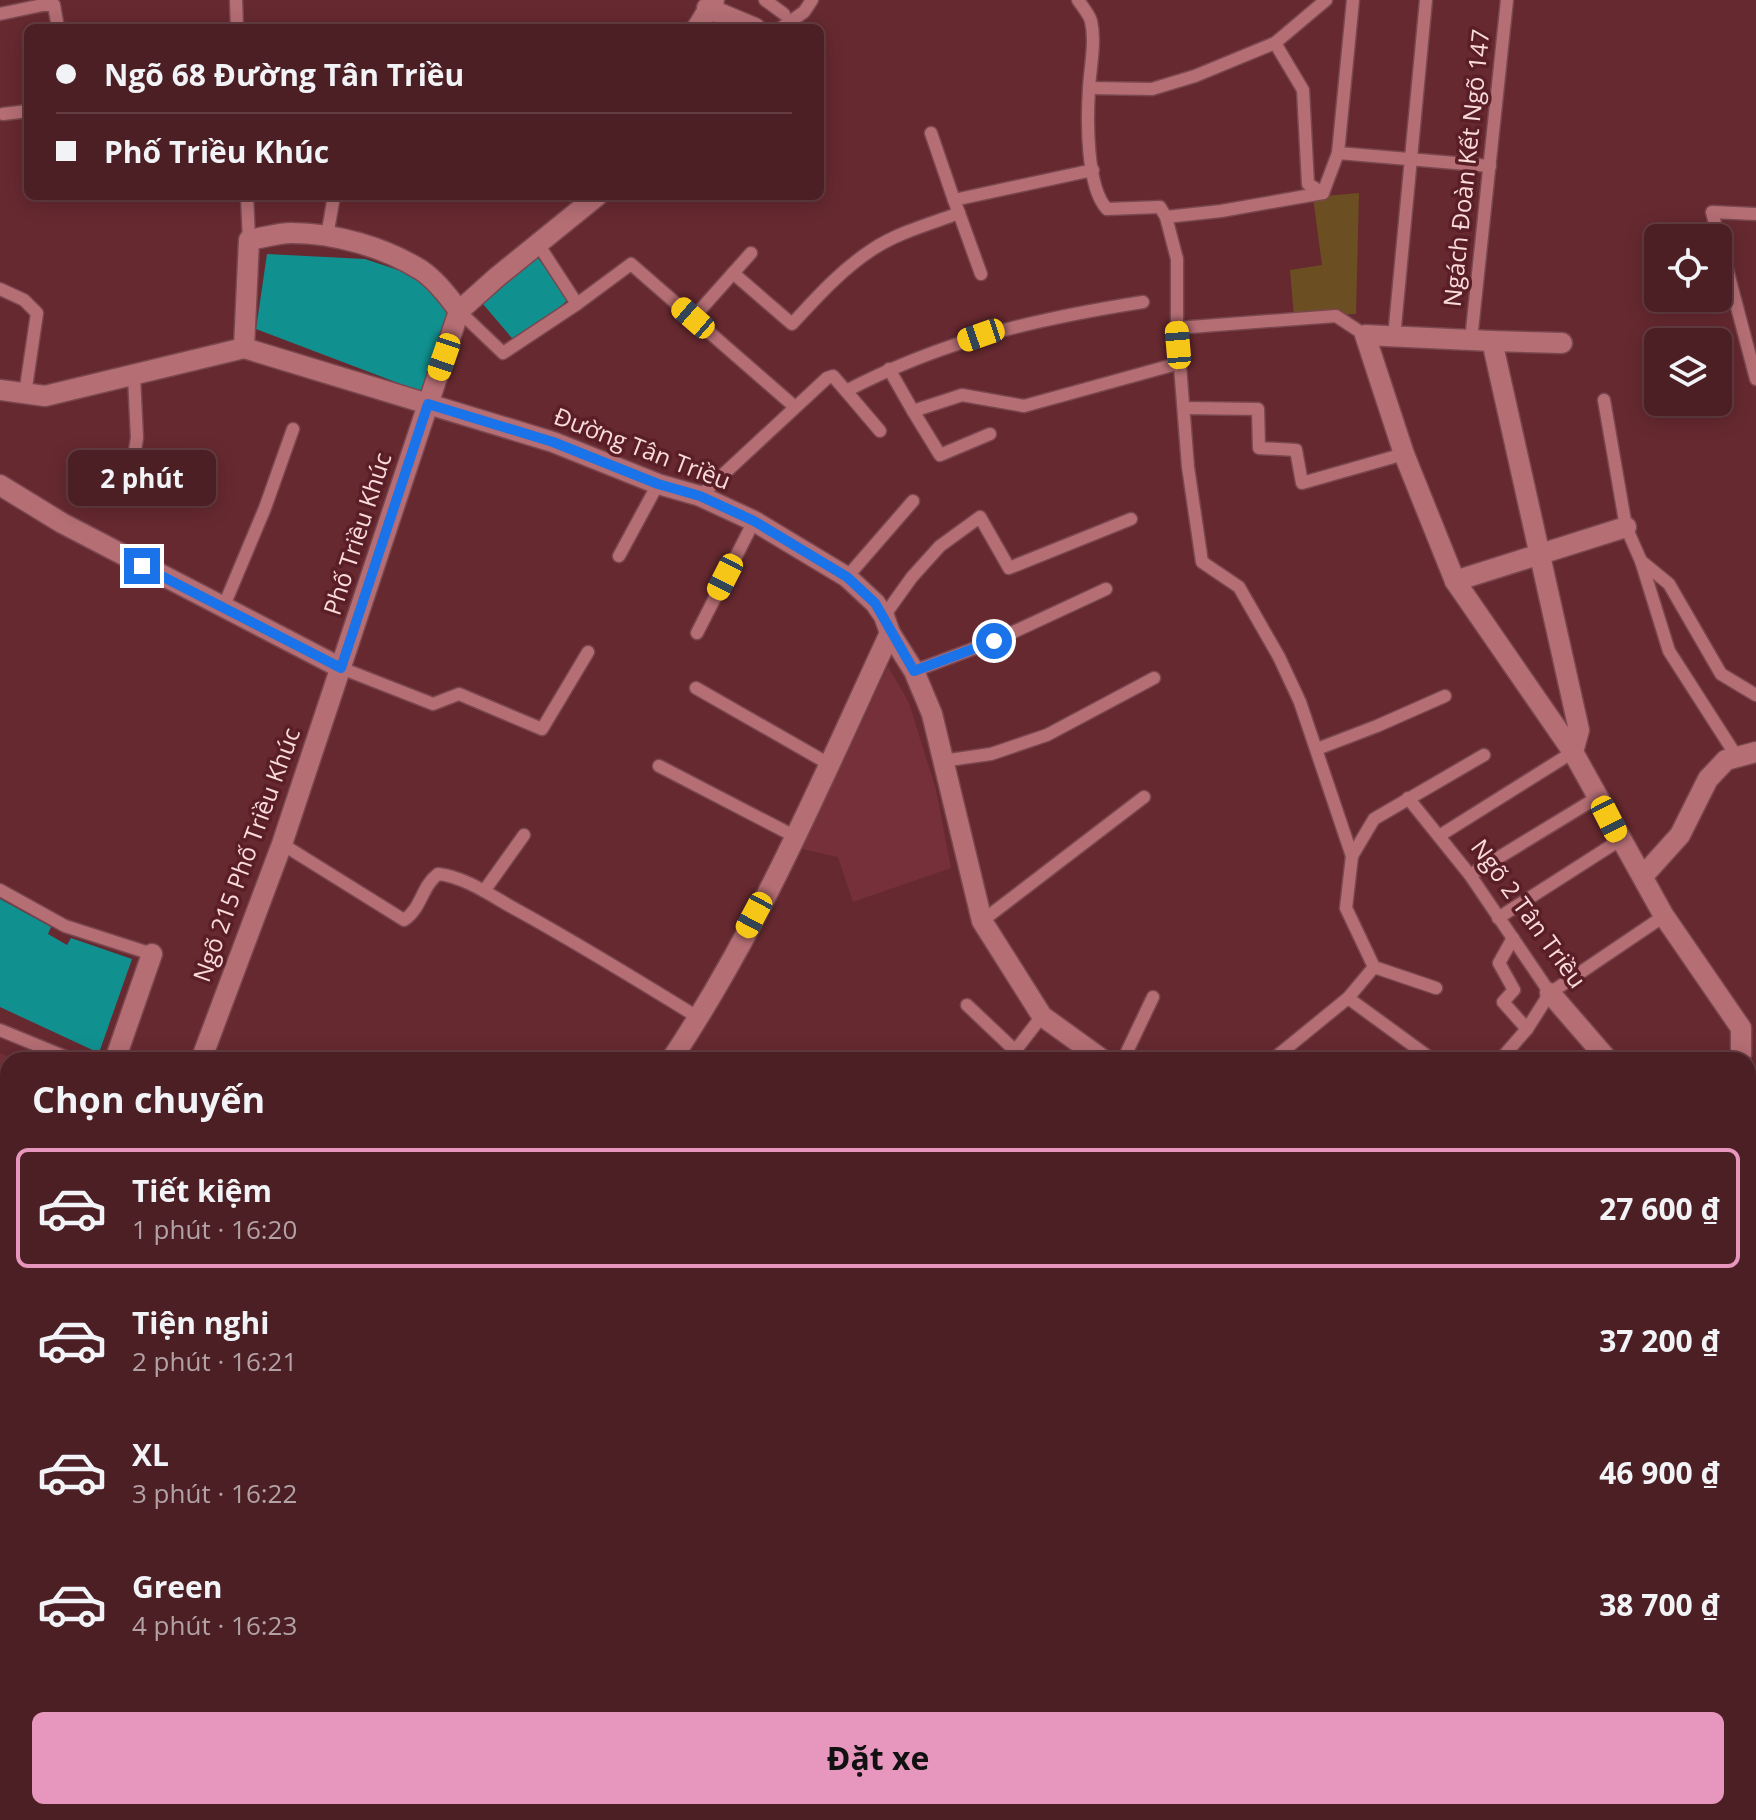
<!DOCTYPE html>
<html lang="vi">
<head>
<meta charset="utf-8">
<style>
	:root { --surface:#4c1f24; --page:#562c31; --text:#f1f3f6; --muted:#b2a2a6; --line:#633d41; --accent:#e797bd }
	body { margin:0; font-family:"Open Sans",sans-serif; background:var(--page); color:var(--text); height:100vh; display:flex; flex-direction:column; font-size:30px; white-space:nowrap }
	* { box-sizing:border-box; margin:0 }
	p { font-size:26px; color:var(--muted) }
	.icon { flex:none; width:44px; height:44px; fill:none; stroke:currentColor; stroke-width:2; stroke-linecap:round; stroke-linejoin:round }
	.map { position:relative; flex:1; overflow:hidden }
	.panel { position:absolute; left:0px; top:1052px; width:1756px; height:768px; display:flex; flex-direction:column; background:var(--surface); border-radius:24px 24px 0 0; box-shadow:0 4px 20px #0003,0 0 0 2px var(--line) }
	.panel>* { flex:none }
	.hud { position:absolute; left:24px; top:24px; width:800px; height:176px; border-radius:12px; box-shadow:0 4px 20px #0003,0 0 0 2px var(--line); display:grid; align-content:center; height:176px; padding:0 32px; background:var(--surface) }
	.fabs { position:absolute; left:1644px; top:224px; display:grid; gap:16px }
	.fabs a { display:grid; place-items:center; width:88px; height:88px; border-radius:12px; background:var(--surface); box-shadow:0 4px 20px #0003,0 0 0 2px var(--line); font-size:40px }
	.end { position:absolute; width:36px; height:36px; margin:-18px; border:10px solid #1a73e8; background:#fff; box-shadow:0 0 0 4px #fff }
	.from { border-radius:50% }
	.bubble { position:absolute; height:56px; border-radius:12px; background:var(--surface); box-shadow:0 4px 20px #0003,0 0 0 2px var(--line); font-size:26px; font-weight:700; line-height:56px; text-align:center }
	.car { position:absolute; width:24px; height:48px; margin:-24px -12px; border-radius:10px; box-shadow:0 0 6px 2px #0007; background:linear-gradient(#f5c518 24%,#345 0 40%,#f5c518 0 76%,#345 0 86%,#f5c518 0) }
	.hud b { display:flex; align-items:center; gap:28px; height:76px; font-size:30px }
	.hud b+b { border-top:2px solid var(--line) }
	.hud i { width:20px; height:20px; background:var(--text) }
	ul { padding:0; list-style:none }
	li { display:flex; align-items:center; gap:24px; height:120px; margin:0 16px 12px; padding:0 16px; border:4px solid transparent; border-radius:12px }
	li div { flex:1 }
	li b { display:block; font-size:30px }
	li em { font-style:normal; font-weight:700 }
	li.on { border-color:var(--accent) }
	li>.icon { width:72px; height:72px; stroke-width:1.5 }
	h2 { padding:0 32px; font-size:36px; line-height:96px }
	.primary-button { display:flex; gap:16px; margin-top:auto; padding:16px 32px }
	.primary-button a { flex:1; height:92px; border-radius:12px; background:var(--accent); color:#111; font-size:32px; font-weight:700; line-height:92px; text-align:center }
	.map>svg:first-child { display:block }
</style>
</head>
<body>
<div class="map">
<svg width="1756" height="1820" viewBox="0 0 1756 1820">
	<rect width="100%" height="100%" fill="#662930"/>
	<g fill="#763039">
		<path d="M888,666L909,703L936,790L951,868L853,902L838,857L802,849Z"/>
		<path d="M0,1053L15,1060H8V1253L0,1243Z"/>
	</g>
	<path fill="#6b4e22" d="M1359,193L1356,314L1294,317L1290,270L1322,265L1313,197Z"/>
	<g fill="#119090">
		<path d="M267,254L365,259L413,275L461,309L427,394L256,329Z"/>
		<path d="M537,257L570,298L517,344L483,304Z"/>
		<path d="M0,899L51,927L48,934L67,945L71,938L132,959L99,1053L0,1007Z"/>
	</g>
	<g fill="none" stroke-linecap="round" stroke-linejoin="round">
		<g stroke="#7a474f" stroke-width="15">
			<g id="lane">
				<path d="M43,0V5H54L58,28"/>
				<path d="M236,0L237,28"/>
				<path d="M765,0L784,14"/>
				<path d="M1078,0C1082,6 1089,14 1091,21C1096,42 1090,67 1089,89C1087,118 1086,187 1107,209L1160,207L1166,217L1177,259V328L1188,467L1202,562L1239,587L1279,657L1300,702L1352,856L1346,908L1374,967L1436,988"/>
				<path d="M0,14L43,5"/>
				<path d="M781,28L804,12L812,0"/>
				<path d="M1275,43L1303,90L1308,184L1323,193"/>
				<path d="M1089,88L1152,89L1195,76L1275,43L1326,0"/>
				<path d="M3,114L28,111"/>
				<path d="M931,133L954,200"/>
				<path d="M1338,153L1490,166"/>
				<path d="M1323,193L1338,153L1353,0"/>
				<path d="M247,196L249,240"/>
				<path d="M959,213L981,274"/>
				<path d="M1756,214L1712,212L1756,379"/>
				<path d="M1166,217L1221,211L1323,193"/>
				<path d="M327,236L334,196"/>
				<path d="M538,244L577,304"/>
				<path d="M733,273L792,324C817,297 842,269 873,249C899,232 930,224 959,213L954,200L1093,170"/>
				<path d="M0,289L24,300L37,313L25,394"/>
				<path d="M459,311L503,353L577,304L631,264L795,407"/>
				<path d="M693,318L751,253"/>
				<path d="M1177,328L1336,316L1365,335"/>
				<path d="M1394,337L1426,0"/>
				<path d="M1471,340L1507,0"/>
				<path d="M889,369L913,411L962,395L1024,406L1180,363"/>
				<path d="M134,376L137,438L134,456"/>
				<path d="M846,391L880,431"/>
				<path d="M1604,400L1626,527L1641,561L1669,584L1721,674L1756,695"/>
				<path d="M1184,408L1258,409L1259,448L1296,450L1302,483L1404,454"/>
				<path d="M913,411L940,455L990,434"/>
				<path d="M700,496L827,378L833,376L846,391C944,340 1035,319 1143,302"/>
				<path d="M619,556L658,484"/>
				<path d="M1641,561L1669,651L1737,757"/>
				<path d="M847,577L913,501"/>
				<path d="M223,608L265,508L293,429"/>
				<path d="M884,616L912,577L940,546L980,517L1009,568L1131,519"/>
				<path d="M697,633L754,521"/>
				<path d="M341,668L433,704L459,694L542,729L588,652"/>
				<path d="M914,671L994,641L1106,589"/>
				<path d="M696,688L829,764"/>
				<path d="M1317,749L1377,726L1445,696"/>
				<path d="M942,761L991,754L1047,735L1154,678"/>
				<path d="M659,766L796,837"/>
				<path d="M1408,798L1470,875L1550,993"/>
				<path d="M1439,836L1573,752"/>
				<path d="M282,844L404,920C422,908 421,887 438,874C466,877 493,897 517,910C579,944 639,981 699,1018"/>
				<path d="M1352,856L1374,819L1484,755"/>
				<path d="M1470,875L1598,797"/>
				<path d="M0,890L65,926L152,954"/>
				<path d="M484,891L524,835"/>
				<path d="M1498,918L1620,840"/>
				<path d="M982,921L1144,797"/>
				<path d="M1348,998L1433,1060"/>
				<path d="M967,1005L1025,1060"/>
				<path d="M1527,1029L1550,993L1664,916"/>
				<path d="M0,1030L73,1060"/>
				<path d="M1008,1060L1042,1016"/>
				<path d="M1123,1060L1153,997"/>
				<path d="M1272,1060L1348,998L1374,967"/>
				<path d="M1500,1060L1527,1029L1503,1002L1514,990L1499,963L1513,938"/>
				<path d="M1748,1782L1756,1791"/>
				<path d="M809,1812L815,1820"/>
				<path d="M1082,1812L1086,1820"/>
				<path d="M1229,1812L1234,1820"/>
				<path d="M1180,1820L1194,1812"/>
				<path d="M1378,1820L1388,1812"/>
			</g>
		</g>
		<g stroke="#7a474f" stroke-width="23">
			<g id="street">
				<path d="M707,8L755,28"/>
				<path d="M1492,341L1562,343"/>
				<path d="M244,348L249,240C262,238 278,233 291,233C335,233 384,247 421,270C436,280 449,297 459,311"/>
				<path d="M0,390L45,396L244,348L553,442L658,484L700,496L754,521L847,577L875,603L884,616L890,633L914,671L932,714L982,921L1042,1016L1103,1060"/>
				<path d="M0,485L62,523L341,668"/>
				<path d="M1455,581L1626,527"/>
				<path d="M1573,752L1579,730L1492,341L1365,335L1404,454L1455,581L1573,752L1664,916L1741,1028V1054L1738,1060"/>
				<path d="M1643,876L1680,835L1708,779L1726,760L1756,752"/>
				<path d="M1550,993L1608,1060"/>
				<path d="M115,1060L152,954"/>
				<path d="M671,1060C760,927 823,777 890,633"/>
				<path d="M1748,1359L1756,1360"/>
				<path d="M316,1820L320,1812"/>
			</g>
		</g>
		<g stroke="#7a474f" stroke-width="23">
			<g id="secondary">
				<path d="M697,28L714,0"/>
				<path d="M201,1060L282,844L459,311L497,277L597,196"/>
				<path d="M0,1290L8,1299"/>
				<path d="M1748,1534L1756,1535"/>
				<path d="M0,1605L8,1584"/>
				<path d="M651,1812L678,1820"/>
				<path d="M1566,1820L1568,1812"/>
			</g>
		</g>
		<use href="#lane" stroke="#b46e74" stroke-width="12"/>
		<use href="#street" stroke="#b46e74" stroke-width="20"/>
		<use href="#secondary" stroke="#b46e74" stroke-width="20"/>
	</g>
	<g fill="none" stroke-linecap="round" stroke-linejoin="round">
		<path stroke="#1a73e8" stroke-width="10" d="M142,566L341,668L428,404L553,442L658,484L700,496L754,521L847,577L875,603L914,671L994,641"/>
	</g>
	<g text-anchor="middle" stroke-width="7" stroke-linejoin="round" paint-order="stroke">
		<g font-size="24" fill="#fadbdc" stroke="#5a1e26">
			<text transform="translate(1467 168) rotate(-84)" y="8">Ngách Đoàn Kết Ngõ 147</text>
			<text transform="translate(642 449) rotate(21)" y="8">Đường Tân Triều</text>
			<text transform="translate(358 534) rotate(-72)" y="8">Phố Triều Khúc</text>
			<text transform="translate(247 855) rotate(-70)" y="8">Ngõ 215 Phố Triều Khúc</text>
			<text transform="translate(1528 914) rotate(54)" y="8">Ngõ 2 Tân Triều</text>
		</g>
	</g>
</svg>
<div class="fabs">
<a><svg class="icon" aria-label="locate" viewBox="0 0 24 24"><circle cx="12" cy="12" r="6"/><path d="M12 2v4M12 18v4M2 12h4M18 12h4"/></svg></a>
<a><svg class="icon" aria-label="layers" viewBox="0 0 24 24"><path d="M12 4l9 5-9 5-9-5zM3 14l9 5 9-5"/></svg></a>
</div>
<i class="end from" style="left:994px;top:641px"></i>
<i class="end" style="left:142px;top:566px"></i>
<div class="bubble" style="left:68px;top:450px;width:148px">2 phút</div>
<i class="car" style="left:693px;top:318px;rotate:311deg"></i>
<i class="car" style="left:981px;top:335px;rotate:251deg"></i>
<i class="car" style="left:1178px;top:345px;rotate:355deg"></i>
<i class="car" style="left:444px;top:357px;rotate:199deg"></i>
<i class="car" style="left:725px;top:577px;rotate:207deg"></i>
<i class="car" style="left:1609px;top:819px;rotate:153deg"></i>
<i class="car" style="left:754px;top:915px;rotate:208deg"></i>
<div class="hud">
<b><i class="from"></i>Ngõ 68 Đường Tân Triều</b>
<b><i></i>Phố Triều Khúc</b>
</div>
<section class="panel">
<h2>Chọn chuyến</h2>
<ul>
<li class="on"><svg class="icon" aria-label="car" viewBox="0 0 24 24"><path d="M5 17H2v-5l4-1 3-4h7l3 4 3 1v5h-3M9 17h6M6 11h13"/><circle cx="7" cy="17" r="2"/><circle cx="17" cy="17" r="2"/></svg><div><b>Tiết kiệm</b><p>1 phút · 16:20</p></div><em>27 600 ₫</em></li>
<li><svg class="icon" aria-label="car" viewBox="0 0 24 24"><path d="M5 17H2v-5l4-1 3-4h7l3 4 3 1v5h-3M9 17h6M6 11h13"/><circle cx="7" cy="17" r="2"/><circle cx="17" cy="17" r="2"/></svg><div><b>Tiện nghi</b><p>2 phút · 16:21</p></div><em>37 200 ₫</em></li>
<li><svg class="icon" aria-label="car" viewBox="0 0 24 24"><path d="M5 17H2v-5l4-1 3-4h7l3 4 3 1v5h-3M9 17h6M6 11h13"/><circle cx="7" cy="17" r="2"/><circle cx="17" cy="17" r="2"/></svg><div><b>XL</b><p>3 phút · 16:22</p></div><em>46 900 ₫</em></li>
<li><svg class="icon" aria-label="car" viewBox="0 0 24 24"><path d="M5 17H2v-5l4-1 3-4h7l3 4 3 1v5h-3M9 17h6M6 11h13"/><circle cx="7" cy="17" r="2"/><circle cx="17" cy="17" r="2"/></svg><div><b>Green</b><p>4 phút · 16:23</p></div><em>38 700 ₫</em></li>
</ul>
<div class="primary-button"><a>Đặt xe</a></div>
</section>
</div>
</body>
</html>
